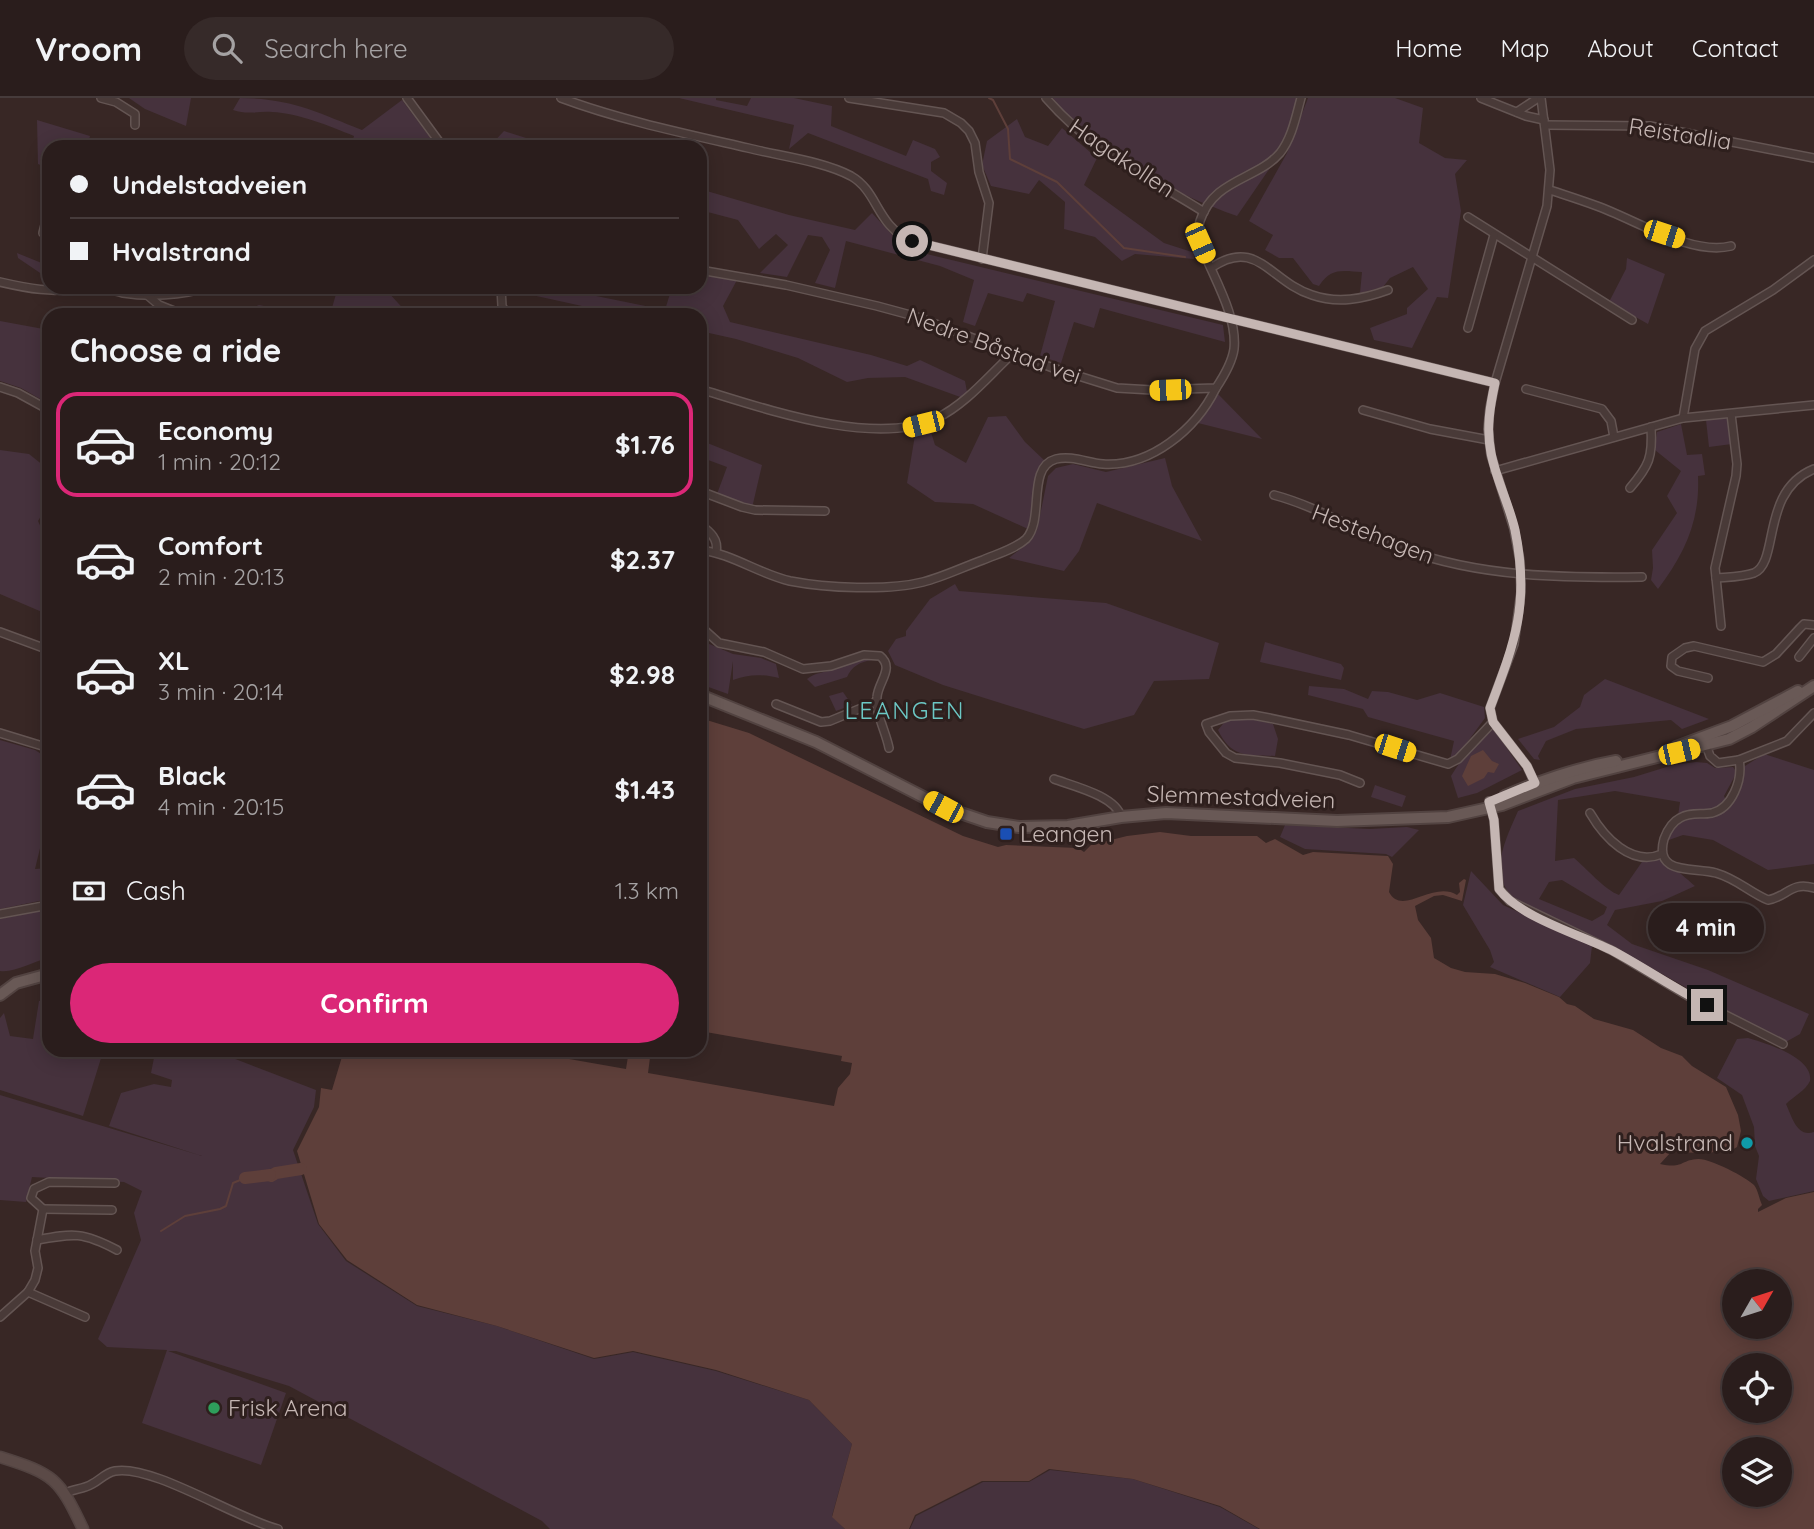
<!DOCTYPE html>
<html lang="en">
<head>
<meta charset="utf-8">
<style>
	:root { --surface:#2a1d1c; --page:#362a29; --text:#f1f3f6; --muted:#a5a2a3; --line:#463b3b; --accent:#db2777 }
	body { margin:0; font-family:Quicksand,sans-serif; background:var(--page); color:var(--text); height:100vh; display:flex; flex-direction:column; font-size:26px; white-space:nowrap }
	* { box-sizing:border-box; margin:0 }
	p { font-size:23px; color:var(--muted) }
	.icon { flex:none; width:38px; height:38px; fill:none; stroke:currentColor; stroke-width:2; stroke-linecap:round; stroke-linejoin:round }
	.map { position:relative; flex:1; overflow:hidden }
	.panel { position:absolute; left:42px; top:210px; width:665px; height:749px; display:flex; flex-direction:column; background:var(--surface); border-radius:21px; box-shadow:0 4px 18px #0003,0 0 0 2px var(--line) }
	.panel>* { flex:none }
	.banner { position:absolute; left:42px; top:42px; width:665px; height:154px; border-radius:21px; box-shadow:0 4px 18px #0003,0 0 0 2px var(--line); display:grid; align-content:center; height:154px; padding:0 28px; background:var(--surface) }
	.needle { width:46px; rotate:51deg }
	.tools { position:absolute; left:1722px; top:1171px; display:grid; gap:14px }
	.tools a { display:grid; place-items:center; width:70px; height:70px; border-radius:50%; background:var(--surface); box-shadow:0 4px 18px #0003,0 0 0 2px var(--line); font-size:35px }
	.end { position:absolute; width:32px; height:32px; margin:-16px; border:9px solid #c5b6b3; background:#111; box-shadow:0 0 0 4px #111 }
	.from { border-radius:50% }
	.bubble { position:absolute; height:49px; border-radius:24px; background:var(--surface); box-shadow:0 4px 18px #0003,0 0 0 2px var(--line); font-size:23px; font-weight:800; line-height:49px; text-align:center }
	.car { position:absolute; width:21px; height:42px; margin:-21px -10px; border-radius:9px; box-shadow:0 0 5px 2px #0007; background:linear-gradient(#f5c518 24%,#345 0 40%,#f5c518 0 76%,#345 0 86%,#f5c518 0) }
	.banner b { display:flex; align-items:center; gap:24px; height:66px; font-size:26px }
	.banner b+b { border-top:2px solid var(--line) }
	.banner i { width:18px; height:18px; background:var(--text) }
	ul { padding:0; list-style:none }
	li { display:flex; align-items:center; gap:21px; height:105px; margin:0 14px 10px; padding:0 14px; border:4px solid transparent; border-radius:21px }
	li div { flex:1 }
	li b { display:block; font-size:26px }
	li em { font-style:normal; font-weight:800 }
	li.on { border-color:var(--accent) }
	li>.icon { width:63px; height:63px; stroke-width:1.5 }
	h2 { padding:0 28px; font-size:32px; line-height:84px }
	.pay { display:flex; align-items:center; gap:18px; height:77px; padding:0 28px; font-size:26px }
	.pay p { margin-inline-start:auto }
	.button { display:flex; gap:14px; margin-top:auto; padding:14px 28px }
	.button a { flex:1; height:80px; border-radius:42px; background:var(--accent); color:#fff; font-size:28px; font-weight:800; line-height:80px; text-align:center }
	header { display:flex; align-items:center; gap:42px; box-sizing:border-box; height:98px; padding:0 35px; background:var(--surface); border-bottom:2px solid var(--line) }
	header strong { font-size:33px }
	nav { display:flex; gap:38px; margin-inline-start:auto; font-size:24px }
	.search { width:490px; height:63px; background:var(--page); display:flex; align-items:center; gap:18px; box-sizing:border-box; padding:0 24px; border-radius:38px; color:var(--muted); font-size:26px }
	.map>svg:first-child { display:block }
</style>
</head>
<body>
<header>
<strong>Vroom</strong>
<div class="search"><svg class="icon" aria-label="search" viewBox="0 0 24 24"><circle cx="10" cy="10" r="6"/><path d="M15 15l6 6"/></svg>Search here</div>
<nav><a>Home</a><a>Map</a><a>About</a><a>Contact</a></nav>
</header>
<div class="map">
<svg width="1814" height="1431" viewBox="0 0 1814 1431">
	<rect width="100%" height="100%" fill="#382725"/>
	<g fill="#46323d" fill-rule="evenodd">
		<path d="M129,0H191L186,28L145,11Z"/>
		<path d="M240,0C290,0 317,14 362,32L402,2L437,49H418L401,42L396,49H351L354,38C330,28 298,15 272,14C258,13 247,17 233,12Z"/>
		<path d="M679,0H716V2L747,8L751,0H794L832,8L831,28L906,58L913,42L935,51L940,59L931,64V73L947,85L944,97L931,93L928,81L808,35L789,51L794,27Z"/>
		<path d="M1053,0H1298L1288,40L1281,54L1237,118C1174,96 1093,55 1053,0Z"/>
		<path d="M1308,0H1395L1423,10L1419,45L1445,60L1467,62L1455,76L1461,113L1448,200L1437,199L1412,250L1374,242L1370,230L1407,216V210L1428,191L1413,169L1390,180L1383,189L1360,195L1362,174C1343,173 1331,169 1319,188L1313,186L1293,160H1279L1265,152L1273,137L1249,123L1287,55Z"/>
		<path d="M1017,21L1025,39L1048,48L1062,30L1097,60L1084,87L1164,145L1195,155L1194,161L1135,156L1122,163L1095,139L1064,131L1065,104L1039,82L1029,96L991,88L982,67L987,43Z"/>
		<path d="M37,22L90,38L87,49H49V83L43,68L38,66Z"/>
		<path d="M504,33L548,47L555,49H489Z"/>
		<path d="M700,91L789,117L855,132L872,115L896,141L910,152L1223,227L1225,244L1100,210L1094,230L1074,224L1061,265L1040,258L1055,203L1027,195L1023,204L988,195L975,228L963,224L974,182L940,168L846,143L835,190L815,185L830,152L822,139L808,137L787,179L760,175L788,147L776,136L759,151L738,122L700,112Z"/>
		<path d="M17,155L49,168V181L18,160Z"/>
		<path d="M1627,160L1665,176L1648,226L1609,204L1626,171Z"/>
		<path d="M700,175L737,182L723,208L730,224L871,257L907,268L920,262L965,283L967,294L963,300L905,279L868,280L847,284L798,260L736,241L700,233V217H623L504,191V189H552L665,212L672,189H700Z"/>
		<path d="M338,189H386L387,193L409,217H330Z"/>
		<path d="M259,207L308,217H236Z"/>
		<path d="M0,223L49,232V306L21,290L0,283Z"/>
		<path d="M1218,296L1262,341L1198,325Z"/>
		<path d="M1006,318L1025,344L1045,363L1034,418L1028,431L973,406L935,404L907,385L916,331L929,328L935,347L966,365L988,319Z"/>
		<path d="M1729,320L1732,346L1709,349L1706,322Z"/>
		<path d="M1681,326L1687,357L1702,356L1705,377L1698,378C1700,423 1685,455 1658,491L1651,482L1653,470L1652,452L1677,415L1667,398L1681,373L1655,352L1657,334Z"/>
		<path d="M700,342L762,367L752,410L717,396L727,369L700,359Z"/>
		<path d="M0,352L29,356L49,372V411H45L38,423L49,447V517L0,496Z"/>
		<path d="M1165,360L1172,388L1202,443L1097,405L1079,453L1064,473L1009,460L1024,448L1037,432L1048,378L1056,370L1073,366L1106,374Z"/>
		<path d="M955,486L959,493L1106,505L1219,545L1209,581L1154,583L1134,617L1084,631L943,587L895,567L888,553L896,541L906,538V533L930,501Z"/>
		<path d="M700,542L733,556L761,560L776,566L779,580C763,576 748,576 733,582V563L728,596L700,586Z"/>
		<path d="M1265,544L1341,566L1344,570L1341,582L1260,564Z"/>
		<path d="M873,560L872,562C860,564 852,568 847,579L815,589L807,581C816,574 824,575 834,571C848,567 859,562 873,560Z"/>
		<path d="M1605,581L1709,621L1682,631L1671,622L1576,631L1546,643L1538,658L1540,662L1534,661L1518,641L1554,629L1580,609L1584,597Z"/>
		<path d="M1309,588L1344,591L1368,601L1372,593L1388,594L1417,602L1440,595L1484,609L1485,620L1458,657L1450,662L1454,643L1368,619L1363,611L1308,597Z"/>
		<path d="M843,594L852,607L836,613L829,598Z"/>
		<path d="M1241,619L1273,626L1278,641L1275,658C1247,657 1231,660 1218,632L1227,621Z"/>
		<path d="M1493,630L1522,672L1477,695L1458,700L1451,678C1462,660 1476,642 1493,630Z"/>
		<path d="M0,642L35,652L49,661V713L35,771L49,770V801L0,811Z"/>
		<path d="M1764,656L1814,672V766L1768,772L1713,742L1683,737L1666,743C1661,763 1681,775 1695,788L1662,803L1615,812L1607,827L1632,846L1708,872L1809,916L1800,936L1784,945L1611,847L1521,806C1485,781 1504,745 1518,713L1575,691L1634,679L1673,667L1696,664L1707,665L1715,670L1733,669L1737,674L1724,698L1728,707L1745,668ZM1615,693L1680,704L1678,718L1661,744L1655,762L1644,761L1619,797C1605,792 1586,770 1574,760L1555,763L1558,702ZM1562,782L1607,809L1604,816L1592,823L1539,801L1549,784Z"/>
		<path d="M1375,687L1406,698L1402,709L1371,699Z"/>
		<path d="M1285,727L1370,731L1407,729L1419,732L1392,759L1386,756L1305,751L1280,739Z"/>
		<path d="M1471,773L1503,807L1592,848L1590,865L1560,899L1490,869L1494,864L1490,852L1463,807Z"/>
		<path d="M49,811V860C33,863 15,875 0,873V821Z"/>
		<path d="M49,901V952H119V954L102,957L83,1018L0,992V920L4,915L10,938L33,941L39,903Z"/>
		<path d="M1748,940C1762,944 1814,959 1810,983C1806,992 1793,999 1786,1006C1792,1019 1797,1040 1814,1034V1093L1769,1103L1763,1098L1756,1081L1759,1058L1755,1048L1754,1029L1742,997L1717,980L1737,941Z"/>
		<path d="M133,952H212L316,992L314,1009L293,1052L318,1126L346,1163L417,1208L497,1228L594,1261L633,1254L716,1273L809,1302L852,1346L832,1418L845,1431H550L542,1423L289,1288L176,1253H168L286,1295L261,1367L142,1325L167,1252L107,1249L98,1241L141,1142L134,1115L142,1093L124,1084L32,1079L26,1104L0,1102V997L202,1058L109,1028L121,995L154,986L171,989L172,982L151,975L154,960Z"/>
		<path d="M1050,1372L1133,1381L1220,1409L1259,1431H910L916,1418L983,1384H1029Z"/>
	</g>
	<g fill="#5e3f3a" fill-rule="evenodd">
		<path d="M700,620L749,635L963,738L998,749L1006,747L1078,750L1084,754L1091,747L1127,738L1160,734L1191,738H1257L1266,745L1275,741L1303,757L1313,754L1388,758L1393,766L1389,794C1402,819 1433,782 1457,797L1460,794L1459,785L1464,781L1466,782L1462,803L1443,797L1434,798L1415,808L1418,822L1431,840L1434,860L1451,870L1465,874L1495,876L1525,885L1559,899L1567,906L1575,908L1594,921L1633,932L1661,950L1682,958L1692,968L1726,989L1738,1017L1741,1033L1737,1049L1732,1052L1706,1055L1671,1054L1660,1066C1684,1071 1680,1062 1698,1061C1709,1060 1746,1079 1754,1087C1758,1092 1759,1100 1762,1107L1758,1111V1114L1786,1100L1814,1094V1431H1260L1220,1408L1133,1381L1049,1371L1029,1383H982L915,1417L909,1431H845L832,1419L852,1346L809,1302L716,1272L633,1253L594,1260L497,1228L417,1207L347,1162L319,1126L297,1053L319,1009L321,990L332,992L344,952H518L626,971L629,952H651L648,975L834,1008L838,990L850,976L852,965L841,963L842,958L700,933ZM1780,1183V1228H1734V1183ZM1734,1267H1780V1312H1734ZM1734,1351H1780V1396H1734Z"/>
		<path d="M1483,652L1492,663L1499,666L1494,675L1488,674L1484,680L1468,688L1462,678L1471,658Z"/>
	</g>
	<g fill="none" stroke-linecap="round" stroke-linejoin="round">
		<g stroke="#5e3f3a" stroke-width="2">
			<path d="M989,0L993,2L1008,31L1010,61L1057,84L1124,150L1185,159"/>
			<path d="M161,1133L185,1118L220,1111L226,1108L233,1085L245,1080"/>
		</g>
		<g stroke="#5e3f3a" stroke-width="12">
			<path d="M271,1078L276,1075L301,1071"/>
			<path d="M245,1080L270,1077"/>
		</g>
		<g stroke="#645553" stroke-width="10">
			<g id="street">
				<path d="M101,0L116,4L135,16V27"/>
				<path d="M407,0L443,49"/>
				<path d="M561,0C620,22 687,36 748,50C779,58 823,63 851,78C879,94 876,128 912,143L1495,285"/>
				<path d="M849,0L944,15L961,25L969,33L975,45L979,74L989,105L982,161"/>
				<path d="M1046,0C1093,54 1145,77 1204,114"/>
				<path d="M1481,0L1526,18L1544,22"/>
				<path d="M1517,14L1538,0"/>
				<path d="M1545,27L1650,28L1814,60"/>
				<path d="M1550,92C1565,97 1581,102 1597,108C1634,121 1691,158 1731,148"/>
				<path d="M1468,119L1632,222"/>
				<path d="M43,135L49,111"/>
				<path d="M1211,170C1257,138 1270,184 1312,197C1338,206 1363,201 1388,192"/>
				<path d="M700,172L786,187L877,208L914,218L1053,270L1117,290L1152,292L1216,290C1224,278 1232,265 1234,251C1237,222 1219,189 1208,164C1202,150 1195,138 1200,123C1213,81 1257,82 1280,55C1292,40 1296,18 1301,0"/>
				<path d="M0,184C26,190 55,196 80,189"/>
				<path d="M96,189C106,190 114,193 123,195C148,199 182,198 206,189"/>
				<path d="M501,189L502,208L507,217"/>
				<path d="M146,196L159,207L184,217"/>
				<path d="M1468,230L1494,137"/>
				<path d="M0,289L18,295L49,312"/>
				<path d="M700,291C763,310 875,350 937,320C964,307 986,281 1007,261L1011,255"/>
				<path d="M1526,291L1602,311L1611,323L1614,339"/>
				<path d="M1363,312L1430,331L1489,342"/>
				<path d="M1683,320L1695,251L1705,233L1773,192L1814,162"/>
				<path d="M1495,373L1683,320L1814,307"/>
				<path d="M1630,390C1649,368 1653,359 1651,329"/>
				<path d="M700,393L742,409L755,412L825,413"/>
				<path d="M1274,397C1319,409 1359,435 1403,451C1480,479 1561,480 1642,479"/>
				<path d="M700,426C710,434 719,441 716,454"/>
				<path d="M700,452C731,455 759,476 790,483C826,490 888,493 923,484C943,479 963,469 983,462C997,456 1015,451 1026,441C1045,421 1026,369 1056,361C1072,357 1088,365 1103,366C1151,369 1196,331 1216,290"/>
				<path d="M1716,480C1728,479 1743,479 1754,475C1780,464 1760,393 1814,371"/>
				<path d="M700,528L719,545L764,554L803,571L831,568L864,557L880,558C895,570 878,584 877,599C875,615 886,634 889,650"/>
				<path d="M1721,528L1715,470L1736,378L1737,366L1731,316"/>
				<path d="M0,534L49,552"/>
				<path d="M1799,559L1814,540"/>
				<path d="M1708,580L1678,573L1671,568L1672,559L1685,550L1694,548L1763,564L1776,556L1800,530L1804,526L1814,527"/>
				<path d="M776,606L821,624L830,623L876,604"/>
				<path d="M0,635L49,650"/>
				<path d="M1705,644L1710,658L1718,665L1739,662C1743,682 1732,710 1712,715C1701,717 1690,714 1680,720C1672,724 1667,733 1664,741C1654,777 1692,769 1716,775C1737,781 1749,794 1768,802C1787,799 1791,783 1814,790"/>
				<path d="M1739,662L1787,643L1814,615"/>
				<path d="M1054,681C1073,688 1116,698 1121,719"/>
				<path d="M1360,685L1340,677L1280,665L1235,660L1226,655L1209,634L1206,626L1230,618L1253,617L1269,620L1349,637L1448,666L1458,661L1493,624"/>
				<path d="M1536,688L1527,668L1493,624L1490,610L1514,546L1521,494L1520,463L1514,431L1491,357L1488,331L1490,310L1495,285L1547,108L1550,72L1541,0"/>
				<path d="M1489,703L1494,722L1499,791L1510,803L1613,853L1688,898L1783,946"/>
				<path d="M1590,715C1604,739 1631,769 1662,756"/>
				<path d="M0,816L49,807"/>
				<path d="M43,1111L112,1112"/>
				<path d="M37,1142C74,1135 83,1134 117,1152"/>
				<path d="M28,1194L85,1219"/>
				<path d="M0,1219L28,1194L35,1182L38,1170L35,1153L43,1111L31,1100L34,1091L49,1084L115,1085"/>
				<path d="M66,1395C74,1391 84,1391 92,1386C100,1382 105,1375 115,1373C152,1366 237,1421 278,1431"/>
			</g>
		</g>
		<g stroke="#524341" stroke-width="13">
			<path id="secondary" d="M0,1359C54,1376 59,1380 83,1431"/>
		</g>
		<g stroke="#524341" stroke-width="14">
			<g id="primary">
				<path d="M700,597L816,644L943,709L987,724L1019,729L1068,728L1121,719L1166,715L1337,723L1448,719L1502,707L1573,680L1729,641L1752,629L1814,588"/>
				<path d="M1676,649L1732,628L1798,593"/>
				<path d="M1505,698C1542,682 1577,670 1616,663"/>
				<path d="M0,897L16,885L49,876"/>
			</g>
		</g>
		<use href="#street" stroke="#493a38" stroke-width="7"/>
		<use href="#secondary" stroke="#5b4a47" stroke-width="10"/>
		<use href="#primary" stroke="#695956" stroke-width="10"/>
	</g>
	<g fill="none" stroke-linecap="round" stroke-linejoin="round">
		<path stroke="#c5b6b3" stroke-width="9" d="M912,143L1495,285C1490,308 1486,331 1491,355C1496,381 1509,406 1515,432C1530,505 1515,544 1490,610L1493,624L1527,668L1535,685L1489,704L1494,722L1499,791C1519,819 1581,837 1613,853C1645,870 1675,891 1707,907"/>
	</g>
	<rect fill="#1a4fb4" stroke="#2e1f1d" stroke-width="2.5" x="999" y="729" width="14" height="14" rx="3.5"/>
	<circle fill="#0f9aa8" stroke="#2e1f1d" stroke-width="2.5" cx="1747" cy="1045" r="7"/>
	<circle fill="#2e9e5b" stroke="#2e1f1d" stroke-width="2.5" cx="214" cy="1310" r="7"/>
	<g text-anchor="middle" stroke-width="6" stroke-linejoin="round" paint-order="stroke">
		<g font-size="23" fill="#c5b6b3" stroke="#2e1f1d">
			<text transform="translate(1680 36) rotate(9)" y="8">Reistadlia</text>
			<text transform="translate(1122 60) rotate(34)" y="8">Hagakollen</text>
			<text transform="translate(994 248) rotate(20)" y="8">Nedre Båstad vei</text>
			<text transform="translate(1373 436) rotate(21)" y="8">Hestehagen</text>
			<text transform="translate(1241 699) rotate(2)" y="8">Slemmestadveien</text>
		</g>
		<g font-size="23" fill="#c5b6b3" stroke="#2e1f1d" text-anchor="start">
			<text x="1020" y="744">Leangen</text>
			<text x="1733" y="1053" text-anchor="end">Hvalstrand</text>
			<text x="228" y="1318">Frisk Arena</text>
		</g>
		<g font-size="24" letter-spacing="2" fill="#6cc8c5" stroke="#2e1f1d">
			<text x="905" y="621">LEANGEN</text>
		</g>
	</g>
</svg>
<div class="tools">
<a><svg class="needle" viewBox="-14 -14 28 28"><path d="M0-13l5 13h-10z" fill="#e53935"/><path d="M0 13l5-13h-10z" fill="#a5a2a3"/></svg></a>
<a><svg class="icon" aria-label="locate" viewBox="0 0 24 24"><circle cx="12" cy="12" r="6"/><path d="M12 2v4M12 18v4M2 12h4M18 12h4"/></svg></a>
<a><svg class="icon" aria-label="layers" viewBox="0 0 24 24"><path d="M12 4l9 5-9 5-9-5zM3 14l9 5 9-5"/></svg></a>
</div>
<i class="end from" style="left:912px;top:143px"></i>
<i class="end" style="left:1707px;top:907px"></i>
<div class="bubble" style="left:1648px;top:805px;width:116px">4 min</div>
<i class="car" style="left:1664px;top:136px;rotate:108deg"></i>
<i class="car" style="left:1200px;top:145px;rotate:156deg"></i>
<i class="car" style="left:1170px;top:292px;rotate:268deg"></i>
<i class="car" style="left:923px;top:326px;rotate:256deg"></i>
<i class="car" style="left:1395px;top:650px;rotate:108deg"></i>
<i class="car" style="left:1679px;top:654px;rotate:77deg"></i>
<i class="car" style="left:943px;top:709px;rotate:298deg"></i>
<div class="banner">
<b><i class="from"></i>Undelstadveien</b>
<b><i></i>Hvalstrand</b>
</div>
<section class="panel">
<h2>Choose a ride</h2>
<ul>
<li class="on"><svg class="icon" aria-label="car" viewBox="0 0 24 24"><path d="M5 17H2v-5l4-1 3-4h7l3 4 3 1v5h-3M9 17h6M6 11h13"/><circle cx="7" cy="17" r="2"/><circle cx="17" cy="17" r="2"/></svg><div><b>Economy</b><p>1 min · 20:12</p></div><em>$1.76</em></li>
<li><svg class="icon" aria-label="car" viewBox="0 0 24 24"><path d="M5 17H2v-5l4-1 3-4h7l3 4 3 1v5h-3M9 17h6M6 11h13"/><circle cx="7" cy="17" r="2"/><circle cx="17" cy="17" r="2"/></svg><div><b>Comfort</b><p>2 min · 20:13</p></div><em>$2.37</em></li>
<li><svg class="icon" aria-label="car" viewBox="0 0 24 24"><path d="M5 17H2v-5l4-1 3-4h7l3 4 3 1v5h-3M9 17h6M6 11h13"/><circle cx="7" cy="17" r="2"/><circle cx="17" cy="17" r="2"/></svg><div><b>XL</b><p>3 min · 20:14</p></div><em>$2.98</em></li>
<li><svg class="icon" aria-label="car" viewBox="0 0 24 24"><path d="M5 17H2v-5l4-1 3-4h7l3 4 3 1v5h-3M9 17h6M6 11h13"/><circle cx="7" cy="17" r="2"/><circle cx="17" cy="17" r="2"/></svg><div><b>Black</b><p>4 min · 20:15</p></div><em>$1.43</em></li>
</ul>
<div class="pay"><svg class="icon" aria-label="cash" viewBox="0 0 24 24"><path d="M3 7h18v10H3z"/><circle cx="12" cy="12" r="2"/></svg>Cash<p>1.3 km</p></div>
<div class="button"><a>Confirm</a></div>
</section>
</div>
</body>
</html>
